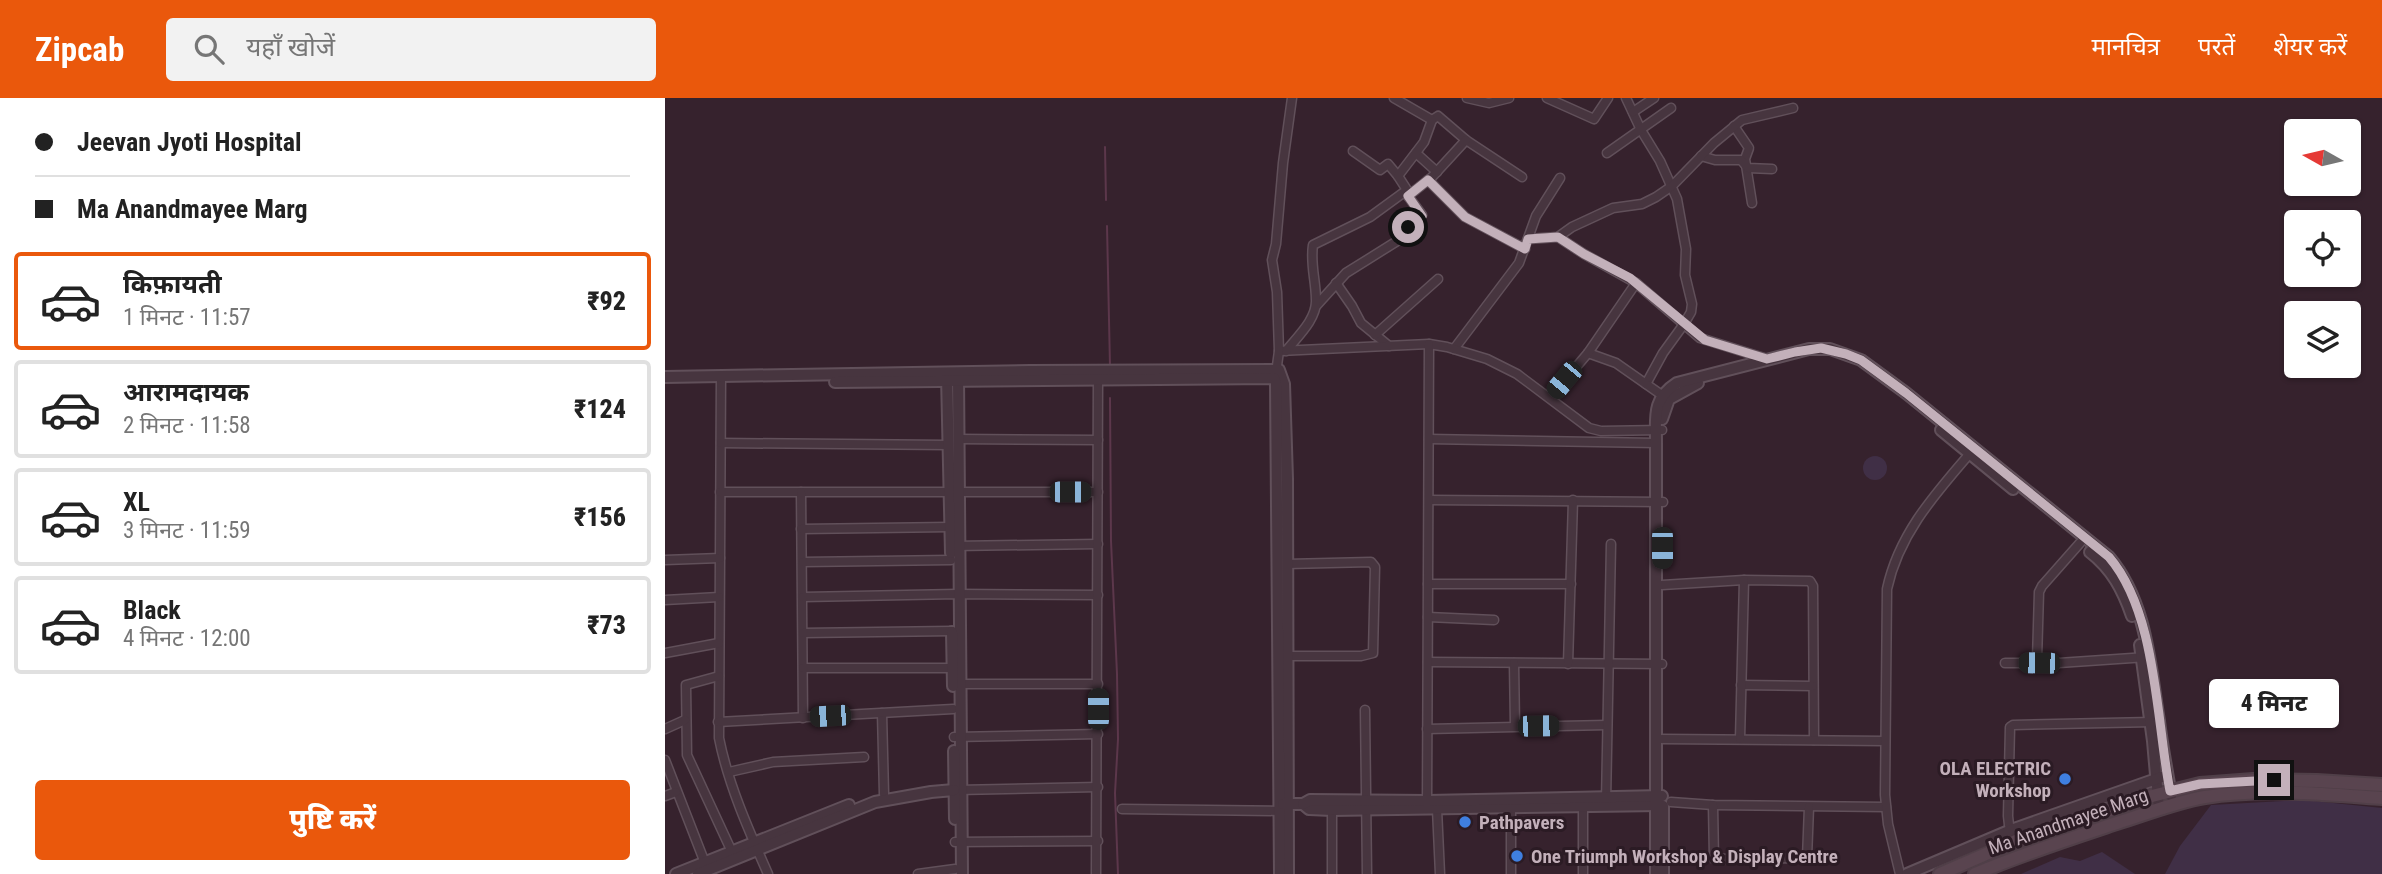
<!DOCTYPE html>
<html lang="hi">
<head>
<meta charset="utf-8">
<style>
	:root { --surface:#fff; --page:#f2f2f2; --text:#222; --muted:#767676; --line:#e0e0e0; --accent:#ea580c }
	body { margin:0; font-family:"Roboto Condensed","Noto Sans Devanagari",sans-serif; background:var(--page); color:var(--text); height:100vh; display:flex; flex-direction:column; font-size:26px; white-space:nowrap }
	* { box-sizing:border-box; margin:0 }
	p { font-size:23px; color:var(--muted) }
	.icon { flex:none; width:38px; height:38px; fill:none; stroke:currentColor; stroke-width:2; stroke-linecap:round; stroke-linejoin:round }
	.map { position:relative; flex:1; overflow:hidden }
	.sheet { display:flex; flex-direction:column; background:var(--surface); width:665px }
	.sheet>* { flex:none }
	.banner { display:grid; align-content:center; height:154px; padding:0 35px; background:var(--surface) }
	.needle { width:46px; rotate:278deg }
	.fabs { position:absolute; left:1619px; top:21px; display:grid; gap:14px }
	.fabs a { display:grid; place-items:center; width:77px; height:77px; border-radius:7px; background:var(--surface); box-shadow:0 2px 5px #0004; font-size:35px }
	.end { position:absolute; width:32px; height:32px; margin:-16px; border:9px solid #c3b0ba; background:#111; box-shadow:0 0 0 4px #111 }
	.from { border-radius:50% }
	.bubble { position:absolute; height:49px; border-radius:7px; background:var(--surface); box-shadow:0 2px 5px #0004; font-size:23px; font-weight:800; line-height:49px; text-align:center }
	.car { position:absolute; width:21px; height:42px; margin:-21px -10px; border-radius:9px; box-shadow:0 0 5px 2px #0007; background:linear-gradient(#222 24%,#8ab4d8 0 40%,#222 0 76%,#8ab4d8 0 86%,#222 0) }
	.banner b { display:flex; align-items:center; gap:24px; height:66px; font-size:26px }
	.banner b+b { border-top:2px solid var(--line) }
	.banner i { width:18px; height:18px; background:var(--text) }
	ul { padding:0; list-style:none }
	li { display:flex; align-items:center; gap:21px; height:98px; margin:0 14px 10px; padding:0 21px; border:4px solid var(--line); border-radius:7px }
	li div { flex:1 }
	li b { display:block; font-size:26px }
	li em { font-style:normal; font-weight:800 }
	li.on { border-color:var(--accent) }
	li>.icon { width:63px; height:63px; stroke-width:1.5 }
	.action { display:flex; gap:14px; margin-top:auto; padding:14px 35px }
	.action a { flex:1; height:80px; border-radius:7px; background:var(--accent); color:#fff; font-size:28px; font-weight:800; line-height:80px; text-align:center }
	header { display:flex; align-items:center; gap:42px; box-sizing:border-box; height:98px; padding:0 35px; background:var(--accent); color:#fff }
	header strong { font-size:33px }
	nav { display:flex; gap:38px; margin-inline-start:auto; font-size:24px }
	.search { width:490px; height:63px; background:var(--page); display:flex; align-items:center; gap:18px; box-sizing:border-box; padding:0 24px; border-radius:7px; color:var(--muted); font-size:26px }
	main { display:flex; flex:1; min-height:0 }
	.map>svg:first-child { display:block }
</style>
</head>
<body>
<header>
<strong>Zipcab</strong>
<div class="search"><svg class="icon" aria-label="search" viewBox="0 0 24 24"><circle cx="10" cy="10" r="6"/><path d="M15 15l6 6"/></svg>यहाँ खोजें</div>
<nav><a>मानचित्र</a><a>परतें</a><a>शेयर करें</a></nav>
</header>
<main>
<section class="sheet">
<div class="banner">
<b><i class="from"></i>Jeevan Jyoti Hospital</b>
<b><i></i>Ma Anandmayee Marg</b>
</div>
<ul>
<li class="on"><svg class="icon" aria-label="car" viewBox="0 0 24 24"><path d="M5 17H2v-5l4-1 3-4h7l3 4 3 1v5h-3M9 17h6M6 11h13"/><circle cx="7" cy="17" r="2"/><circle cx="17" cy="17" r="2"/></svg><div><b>किफ़ायती</b><p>1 मिनट · 11:57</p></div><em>₹92</em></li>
<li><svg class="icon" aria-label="car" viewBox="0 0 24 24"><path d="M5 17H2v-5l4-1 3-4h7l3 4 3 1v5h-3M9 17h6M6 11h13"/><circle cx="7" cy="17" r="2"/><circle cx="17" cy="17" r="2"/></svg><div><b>आरामदायक</b><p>2 मिनट · 11:58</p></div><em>₹124</em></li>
<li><svg class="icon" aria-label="car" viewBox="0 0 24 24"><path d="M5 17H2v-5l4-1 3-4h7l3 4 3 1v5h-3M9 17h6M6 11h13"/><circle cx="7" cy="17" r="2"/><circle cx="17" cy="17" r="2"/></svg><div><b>XL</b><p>3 मिनट · 11:59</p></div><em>₹156</em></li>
<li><svg class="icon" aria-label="car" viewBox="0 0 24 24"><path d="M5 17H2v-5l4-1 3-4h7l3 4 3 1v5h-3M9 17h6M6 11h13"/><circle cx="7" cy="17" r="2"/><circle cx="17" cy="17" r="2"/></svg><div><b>Black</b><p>4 मिनट · 12:00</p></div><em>₹73</em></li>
</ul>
<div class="action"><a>पुष्टि करें</a></div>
</section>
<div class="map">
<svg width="1717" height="776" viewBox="0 0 1717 776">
	<rect width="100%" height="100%" fill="#36222d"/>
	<g fill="#402f46">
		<circle cx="1210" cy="370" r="12"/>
		<path d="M1639,702L1717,710V776H1500L1515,748L1546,707Z"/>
		<path d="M1437,754L1470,776H1356L1395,759L1415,763Z"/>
	</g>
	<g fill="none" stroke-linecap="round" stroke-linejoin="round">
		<g stroke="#5c374b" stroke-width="2">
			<path d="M440,49L441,102"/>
			<path d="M442,128L445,268"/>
			<path d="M445,300L446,443L452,576L453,641L450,695L453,776"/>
		</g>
		<g stroke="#61505a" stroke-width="11">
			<g id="minor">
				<path d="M802,0L824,5L844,0"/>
				<path d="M882,0L929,21L943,0"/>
				<path d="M961,0L976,32L995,63L1012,101L1021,151L1020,177L1027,206L1026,214L1019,226L998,255L981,286"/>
				<path d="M968,14L989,0"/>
				<path d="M767,22L773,18L801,42L857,79"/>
				<path d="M1069,28L1084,50L1080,61L1087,105"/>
				<path d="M688,53L715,72L723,66L733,78"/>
				<path d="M751,55L772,74"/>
				<path d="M942,55L1006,10"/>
				<path d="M1036,58L1050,62H1076L1083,70L1107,71"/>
				<path d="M763,82L800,119L860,151"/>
				<path d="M743,98L767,79L801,42"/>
				<path d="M893,139L919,156L971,185L1035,240L1102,261"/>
				<path d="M863,141L893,139L907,129L948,110L977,106L991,99L1007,88L1049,45L1077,22L1128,10"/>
				<path d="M671,185L687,208L696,225L724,248"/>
				<path d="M651,208L681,175L745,135L742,129L757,117L740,94"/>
				<path d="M710,237L773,181"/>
				<path d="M789,251L854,165L871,118L895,80"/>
				<path d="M614,253L764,246L782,249L822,261L852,276L924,330L936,333L997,332"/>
				<path d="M621,253C632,239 652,221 651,202C651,183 645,166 648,147L705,119L742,92L733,78L759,44L767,22L729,0"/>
				<path d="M923,255L951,265L1001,300"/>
				<path d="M611,275L614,253L612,194L607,162L611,146L618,65L627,0"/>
				<path d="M56,278L54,640C63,686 84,733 103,776"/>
				<path d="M885,300L923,255L971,185"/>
				<path d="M293,341L433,342"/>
				<path d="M764,341L991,345"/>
				<path d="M56,345L284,347"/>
				<path d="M55,394H433"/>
				<path d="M136,394L138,620"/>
				<path d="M764,402L998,404"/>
				<path d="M136,431L285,429"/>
				<path d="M1415,445L1377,488L1374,494L1372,562L1379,566L1482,559"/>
				<path d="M289,448L433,446"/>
				<path d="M0,462L55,460"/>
				<path d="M138,464L286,462"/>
				<path d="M622,466L706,464L710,469L708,555L696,558H623"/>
				<path d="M763,486H906"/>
				<path d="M997,487L1079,482L1145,483L1148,488L1149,642"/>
				<path d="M138,499L293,496L433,497"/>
				<path d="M0,502L54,499"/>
				<path d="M763,519L829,522"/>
				<path d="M138,535L287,533"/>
				<path d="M0,555L54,545"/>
				<path d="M763,564L997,566"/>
				<path d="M849,565L850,628"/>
				<path d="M1340,565H1374"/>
				<path d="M903,566L908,402"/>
				<path d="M138,570H287"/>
				<path d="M54,578L21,587L22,657L67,754"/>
				<path d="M292,586H433"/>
				<path d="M1076,587L1148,588"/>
				<path d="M700,612L702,776"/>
				<path d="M217,615L219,696"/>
				<path d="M53,624L288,611"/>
				<path d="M0,631L20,622"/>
				<path d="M762,631L942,627"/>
				<path d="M289,639L433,636"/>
				<path d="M997,641L1220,643"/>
				<path d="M1075,641L1079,482"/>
				<path d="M0,662L40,765"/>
				<path d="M64,674L108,664L199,659"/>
				<path d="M292,692L433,689"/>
				<path d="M0,698L11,694"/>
				<path d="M941,704L946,446"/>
				<path d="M1006,704L1048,707L1221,709"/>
				<path d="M1048,707L1049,761L1142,760L1144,709"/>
				<path d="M762,708L764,246"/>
				<path d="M457,711L617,713"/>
				<path d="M772,711L775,776"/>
				<path d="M1348,737L1344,727L1343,718L1345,629L1348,627L1488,624"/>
				<path d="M290,744L433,743"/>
				<path d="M253,776L290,771"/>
				<path d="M431,776L433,281"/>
				<path d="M667,776V712"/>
				<path d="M846,776V709"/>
				<path d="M918,776V708"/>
				<path d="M1235,776L1223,726L1220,697L1222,491C1234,435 1271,395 1307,353"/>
			</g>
		</g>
		<g stroke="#61505a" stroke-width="14">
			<g id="tertiary">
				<path d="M282,278L286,455"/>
				<path d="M293,278L297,776"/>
				<path d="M0,279L365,273L614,272L619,286L622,381L623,776"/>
				<path d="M170,284L609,280L611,285L615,776"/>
				<path d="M997,321L1004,301L1033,285"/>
				<path d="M1276,332L1348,391"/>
				<path d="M1425,454C1447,471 1458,492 1467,518"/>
				<path d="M287,534L288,588"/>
				<path d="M1475,547L1488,643L1494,711"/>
				<path d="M289,653L290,721"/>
				<path d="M618,706H638L644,711L667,712L995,707"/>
				<path d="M638,706L645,702L763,703L997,698"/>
				<path d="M998,708V776"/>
				<path d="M11,776L184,707"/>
				<path d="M33,776L210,704L266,694L289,692"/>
				<path d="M991,776V345C991,318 987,301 1012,285L1144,251H1165L1196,262L1241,295L1444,459C1482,504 1485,568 1494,623C1497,648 1502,673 1506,698"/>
				<path d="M1242,776L1346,732L1497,679"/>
			</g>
		</g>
		<g stroke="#503f48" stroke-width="16">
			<g id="secondary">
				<path d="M1275,776L1351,743L1487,698L1535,686L1588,682L1652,683L1717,687"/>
				<path d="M1310,776C1357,756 1404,741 1452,725C1481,716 1510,704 1540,699C1597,690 1659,696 1717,700"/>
			</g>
		</g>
		<use href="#minor" stroke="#47353f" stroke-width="8"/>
		<use href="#tertiary" stroke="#47353f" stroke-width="10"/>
		<use href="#secondary" stroke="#59444f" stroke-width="12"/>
	</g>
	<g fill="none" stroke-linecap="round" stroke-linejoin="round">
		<path stroke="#c3b0ba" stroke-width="9" d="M743,129L757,118L743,98L763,82L800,119L860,151L863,141L893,139L919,156L965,180L1040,242L1102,261L1130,254L1156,250L1181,256L1196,262L1241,295L1444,459C1492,515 1491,622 1505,693L1535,686L1609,682"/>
	</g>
	<g fill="#3f7fe0" stroke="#2b1b24" stroke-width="2.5">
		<circle cx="1400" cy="681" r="7"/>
		<circle cx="800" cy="724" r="7"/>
		<circle cx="852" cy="758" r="7"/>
	</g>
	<g text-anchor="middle" stroke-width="6" stroke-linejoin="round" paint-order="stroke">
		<g font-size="19" font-weight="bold" fill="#c3b0ba" stroke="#2b1b24" text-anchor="start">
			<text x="1386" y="677" text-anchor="end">OLA ELECTRIC<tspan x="1386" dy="22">Workshop</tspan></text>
			<text x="814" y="731">Pathpavers</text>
			<text x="866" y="765">One Triumph Workshop &amp; Display Centre</text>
		</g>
		<g font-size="19" fill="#c3b0ba" stroke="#2b1b24">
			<text transform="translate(1403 723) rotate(-19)" y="7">Ma Anandmayee Marg</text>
		</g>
	</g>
</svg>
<div class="fabs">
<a><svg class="needle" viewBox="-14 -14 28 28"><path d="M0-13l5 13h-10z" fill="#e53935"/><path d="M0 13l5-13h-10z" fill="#767676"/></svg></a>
<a><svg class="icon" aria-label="locate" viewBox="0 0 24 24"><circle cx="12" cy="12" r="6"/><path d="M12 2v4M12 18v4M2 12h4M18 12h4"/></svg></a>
<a><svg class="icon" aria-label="layers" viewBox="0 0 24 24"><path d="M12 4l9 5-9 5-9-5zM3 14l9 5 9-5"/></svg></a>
</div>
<i class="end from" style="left:743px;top:129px"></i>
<i class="end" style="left:1609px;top:682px"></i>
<div class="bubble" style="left:1544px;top:581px;width:130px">4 मिनट</div>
<i class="car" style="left:899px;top:282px;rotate:220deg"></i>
<i class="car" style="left:405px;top:394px;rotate:90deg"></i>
<i class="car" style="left:997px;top:450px;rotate:180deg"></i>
<i class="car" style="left:1374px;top:565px;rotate:271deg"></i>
<i class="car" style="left:433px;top:611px;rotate:0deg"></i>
<i class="car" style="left:165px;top:618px;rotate:267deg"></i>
<i class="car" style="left:873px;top:628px;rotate:89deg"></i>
</div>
</main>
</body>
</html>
